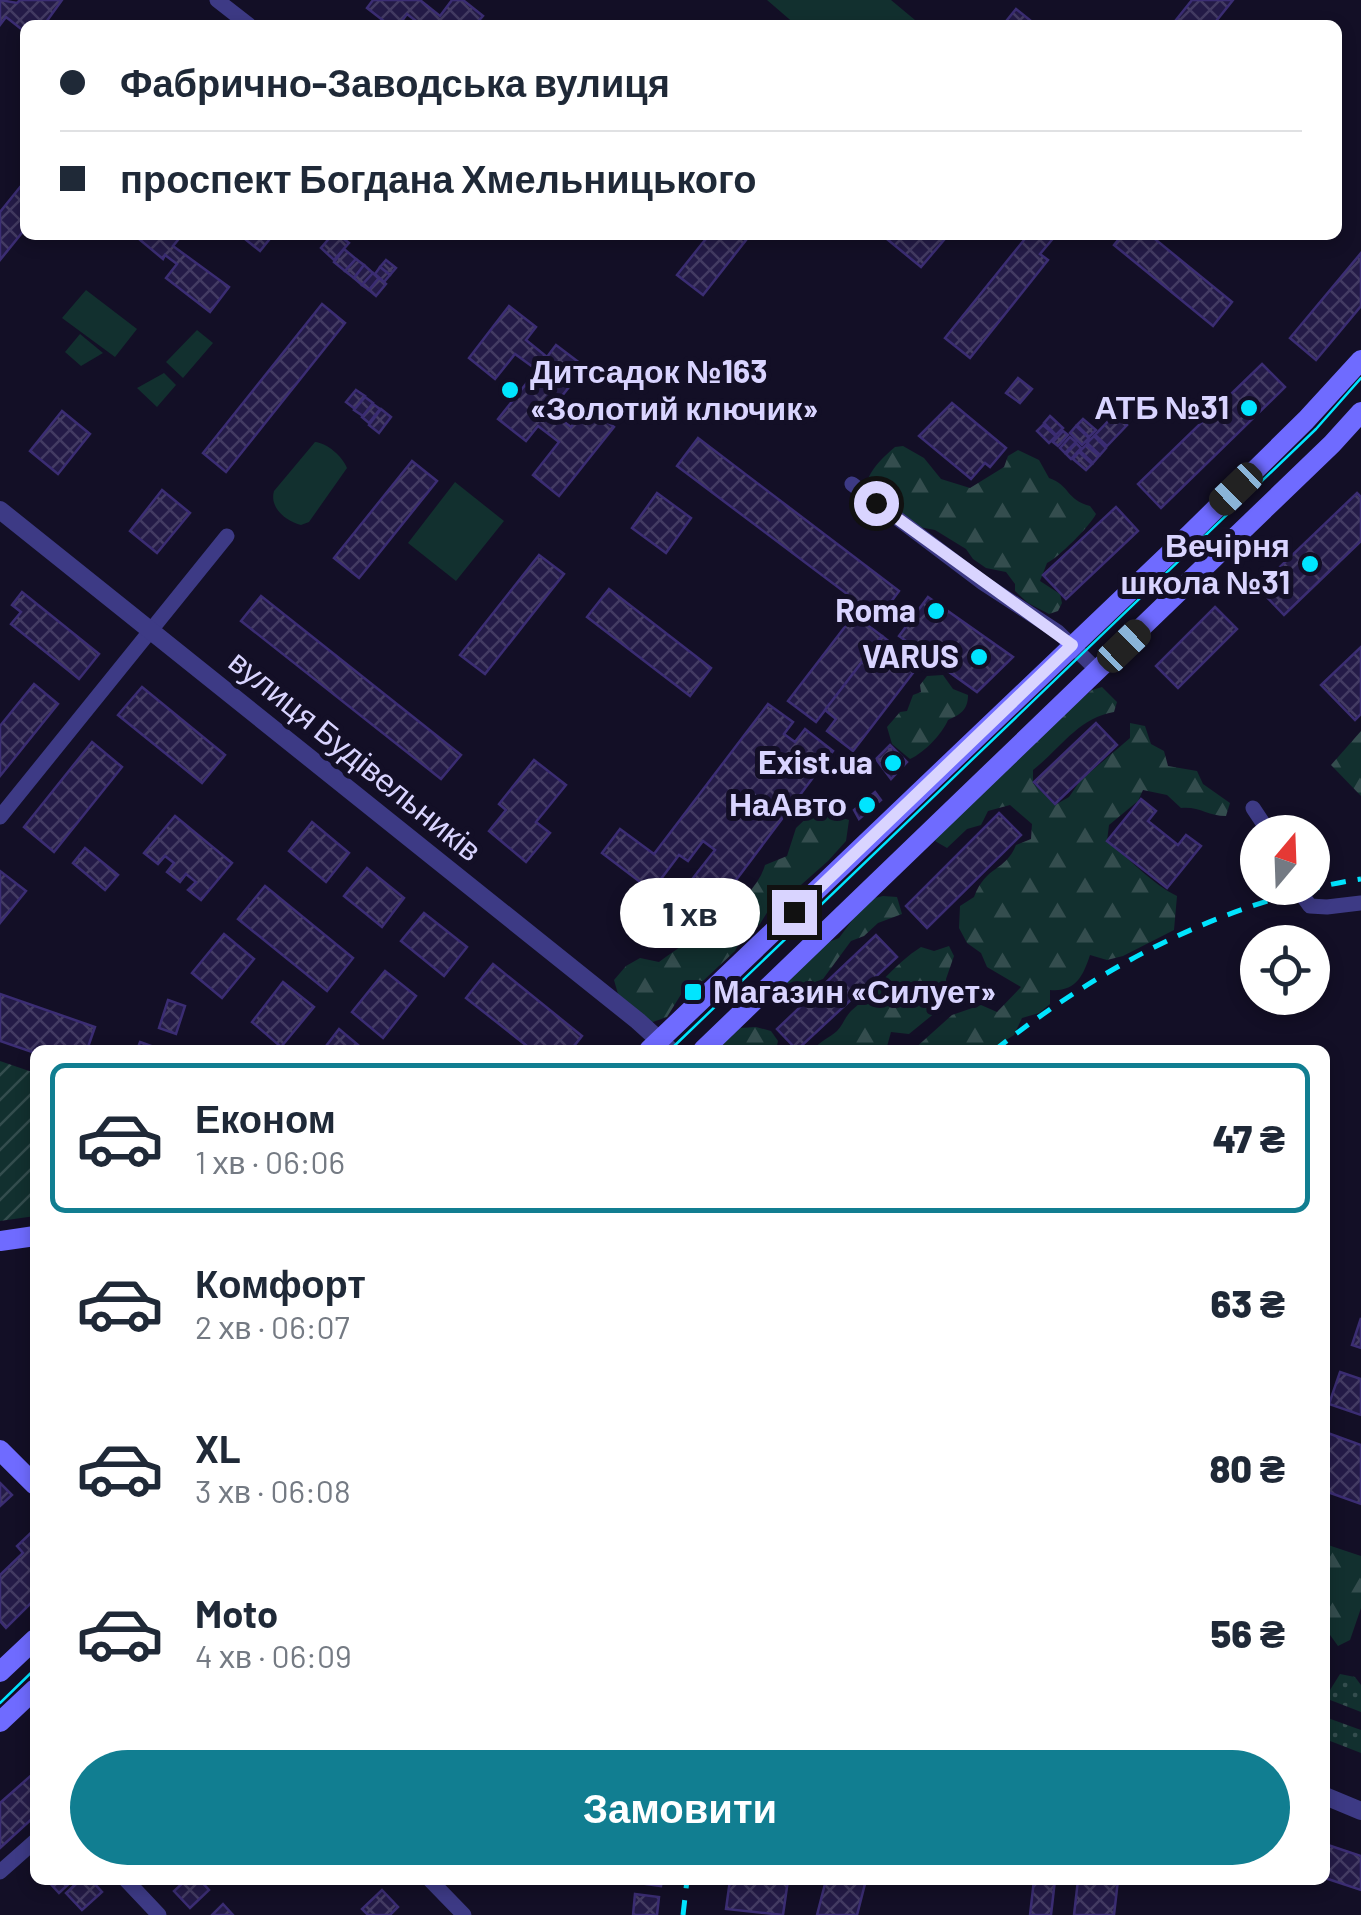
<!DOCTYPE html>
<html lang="uk">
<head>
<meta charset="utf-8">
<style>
	:root { --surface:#fff; --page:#f6f6f7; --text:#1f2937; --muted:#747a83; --line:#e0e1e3; --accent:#117e91 }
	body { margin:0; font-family:Barlow,sans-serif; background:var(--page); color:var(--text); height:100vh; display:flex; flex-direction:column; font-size:38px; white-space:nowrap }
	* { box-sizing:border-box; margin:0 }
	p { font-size:32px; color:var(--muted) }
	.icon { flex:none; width:55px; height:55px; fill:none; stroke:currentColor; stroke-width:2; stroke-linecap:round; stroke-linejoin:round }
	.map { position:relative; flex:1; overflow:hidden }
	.drawer { position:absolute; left:30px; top:1045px; width:1300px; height:840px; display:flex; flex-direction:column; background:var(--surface); border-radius:15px; box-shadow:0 5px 15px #0003 }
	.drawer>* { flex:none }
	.hud { position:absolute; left:20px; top:20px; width:1322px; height:220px; border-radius:15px; box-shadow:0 5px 15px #0003; display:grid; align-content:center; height:220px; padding:0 40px; background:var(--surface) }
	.needle { width:65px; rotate:19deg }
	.fabs { position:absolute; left:1240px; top:815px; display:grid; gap:20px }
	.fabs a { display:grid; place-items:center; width:90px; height:90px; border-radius:50%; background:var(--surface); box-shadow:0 5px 15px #0003; font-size:50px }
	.end { position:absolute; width:45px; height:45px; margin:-22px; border:12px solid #d9d4ff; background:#111; box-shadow:0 0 0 5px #111 }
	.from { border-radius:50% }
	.bubble { position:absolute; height:70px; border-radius:35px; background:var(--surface); box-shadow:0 5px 15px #0003; font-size:32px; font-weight:800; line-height:70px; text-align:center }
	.car { position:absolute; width:30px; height:60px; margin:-30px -15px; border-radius:12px; box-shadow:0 0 8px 2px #0007; background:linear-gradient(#222 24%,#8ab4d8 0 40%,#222 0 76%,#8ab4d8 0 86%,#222 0) }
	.hud b { display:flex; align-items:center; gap:35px; height:95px; font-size:38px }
	.hud b+b { border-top:2px solid var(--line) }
	.hud i { width:25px; height:25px; background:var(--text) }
	ul { padding:18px 0 0; list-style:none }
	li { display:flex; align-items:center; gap:30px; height:150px; margin:0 20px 15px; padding:0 20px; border:5px solid transparent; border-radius:15px }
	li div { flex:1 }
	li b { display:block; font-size:38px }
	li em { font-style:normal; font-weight:800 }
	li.active { border-color:var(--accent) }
	li>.icon { width:90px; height:90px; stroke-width:1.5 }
	.action { display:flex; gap:20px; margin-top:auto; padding:20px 40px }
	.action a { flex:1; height:115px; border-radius:60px; background:var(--accent); color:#fff; font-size:40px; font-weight:800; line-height:115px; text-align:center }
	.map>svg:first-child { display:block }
</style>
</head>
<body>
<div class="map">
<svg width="1361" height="1915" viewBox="0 0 1361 1915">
	<defs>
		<pattern id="grass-dots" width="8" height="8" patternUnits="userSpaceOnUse" patternTransform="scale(2.5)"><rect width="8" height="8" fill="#12302f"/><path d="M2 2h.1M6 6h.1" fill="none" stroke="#344d4e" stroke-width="1.8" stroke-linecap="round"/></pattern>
		<pattern id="forest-firs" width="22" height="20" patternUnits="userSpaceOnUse" patternTransform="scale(2.5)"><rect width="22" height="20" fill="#12302f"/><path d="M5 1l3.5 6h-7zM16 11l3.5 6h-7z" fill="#344d4e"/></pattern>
		<pattern id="garden-furrows" width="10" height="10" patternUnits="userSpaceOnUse" patternTransform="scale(2.5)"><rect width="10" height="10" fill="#12302f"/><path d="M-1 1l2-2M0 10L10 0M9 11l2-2" fill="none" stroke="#344d4e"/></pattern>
		<pattern id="building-cross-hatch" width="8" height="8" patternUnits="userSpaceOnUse" patternTransform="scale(2.5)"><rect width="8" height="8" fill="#241b47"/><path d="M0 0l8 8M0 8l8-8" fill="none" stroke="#433b63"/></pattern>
	</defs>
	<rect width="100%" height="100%" fill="#130f26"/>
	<g fill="url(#grass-dots)">
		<path d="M1340,1674L1355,1677L1361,1685V1712L1325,1698Z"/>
		<path d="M1325,1717L1361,1730V1753L1325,1739Z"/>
	</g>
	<g fill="url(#forest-firs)">
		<path d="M903,446L924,458L941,479L970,488L1004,467L1008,456L1018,450L1039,460L1049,478C1070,485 1066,500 1090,506L1096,514C1090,526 1058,558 1047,563L1040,581L1060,594L1062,603L1058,611L1049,614L1028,603L1015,591V584L1006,572L986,568L973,559L966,549L935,530L914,526L866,488C867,472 883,457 895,447Z"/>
		<path d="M943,675L953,689L968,695C968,710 960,715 948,720C942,734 924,753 910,759L892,744L887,727L900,712L907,711L913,695L921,692L920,685L927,676Z"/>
		<path d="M1102,687L1117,702L1114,712C1078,718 1061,748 1033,770V783L1055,805L1069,797L1080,781L1130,738V723L1145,726L1151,744L1164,751L1168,766L1197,771L1203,784L1230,803L1226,816C1208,816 1199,806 1181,808L1167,795L1143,790L1138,801L1109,825L1107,841C1130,859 1152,884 1177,896L1174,930L1123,956L1107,960L1090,955C1083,976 1076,992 1050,990V1004L1039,1013L1022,1018L1014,1035L1000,1044L999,1050H913L952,1015L981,1005L997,1012L1021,987L987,967L981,953L967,943L959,928L960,906L974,897C986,865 1005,872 1016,845L1031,839L1032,824L1010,805L988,811L981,825L967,829L947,848L935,841L945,826L1058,719L1092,690Z"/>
		<path d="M1361,731V796L1331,765Z"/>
		<path d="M816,809L849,820L846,841L828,861L793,892L771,906L760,924L742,937L735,951L703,981L685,988L667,1017L647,1024L620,1001L614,980L626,966L640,958L659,962C691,937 754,904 765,865L787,856L796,828Z"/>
		<path d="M883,896L897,897L902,914L878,923L864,936L851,941L823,979L810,984L795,1007L782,1006L778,992L784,981L826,943L839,938L867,900Z"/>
		<path d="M949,946L954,956L946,979L947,995L936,1012L909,1034L891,1032L886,1050H813C820,1041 829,1038 837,1031C843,1025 845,1017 851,1011C874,992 894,964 921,947L934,951Z"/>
		<path d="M756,1027L771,1031L778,1041L776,1050H717L740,1028Z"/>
		<path d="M1325,1544L1361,1556V1608L1350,1640L1338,1646L1325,1628Z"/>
	</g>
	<g fill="#12302f">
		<path d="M767,0H891L921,25H796Z"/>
		<path d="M86,290L137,329L115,357L62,318Z"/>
		<path d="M197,330L213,343L183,378L166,362Z"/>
		<path d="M80,334L103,353L81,366L65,352Z"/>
		<path d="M164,373L176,385L157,407L137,388Z"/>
		<path d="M315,442C327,443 342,456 347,468L309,522L301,525C286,521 269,508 274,491Z"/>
		<path d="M455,482L504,521L456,581L408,543Z"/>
	</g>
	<path fill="url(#garden-furrows)" d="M0,1061L35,1073V1216L0,1221Z"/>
	<g fill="url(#building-cross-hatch)" stroke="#3b2d73" stroke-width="2.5">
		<path d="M0,0L17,3L20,0H62L44,25H25V32L6,17L0,25Z"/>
		<path d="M373,0H420L440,16L452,0H463L483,16L475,25H421L407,14L399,25H389L367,8Z"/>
		<path d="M1192,0H1233L1213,25H1172Z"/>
		<path d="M1016,9L1036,25H1003Z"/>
		<path d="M25,181V229L0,260V212Z"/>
		<path d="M142,235H182L173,246L229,287L210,312L166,278L177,264L165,255L163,259L139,239Z"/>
		<path d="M240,235H273L260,251Z"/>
		<path d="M332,235H339L349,243L334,260L321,248Z"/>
		<path d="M709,235H750L703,295L677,275Z"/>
		<path d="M882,235H938L944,240L921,267Z"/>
		<path d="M1018,235H1056L1040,254L1048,260L970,358L945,338L1024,240Z"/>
		<path d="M1122,235H1150L1232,302L1213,326L1114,245Z"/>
		<path d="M344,249L356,259L345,271L334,262Z"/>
		<path d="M1361,253V306L1316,360L1290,338Z"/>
		<path d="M356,259L364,265L354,278L345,271Z"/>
		<path d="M386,260L396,268L390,275L380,267Z"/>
		<path d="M364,265L373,273L362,285L354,278Z"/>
		<path d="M380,267L390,275L384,282L375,274Z"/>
		<path d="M373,273L379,278L369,290L362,285Z"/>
		<path d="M379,278L386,284L376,296L369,290Z"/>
		<path d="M322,304L345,323L226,472L203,453Z"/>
		<path d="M509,306L536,327L526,340L547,357L556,345L585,367L550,411L571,427L587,406L614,427L559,496L533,475L559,442L538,426L526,441L498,419L537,370L515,354L495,379L469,358Z"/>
		<path d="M1262,364L1285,387L1161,508L1138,484Z"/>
		<path d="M1018,378L1032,389L1020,403L1006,393Z"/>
		<path d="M356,390L365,396L355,409L346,402Z"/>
		<path d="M365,397L373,403L363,416L354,410Z"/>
		<path d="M952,403L1006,448L990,467L985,463L971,479L919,436Z"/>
		<path d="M373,404L380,409L369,423L362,417Z"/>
		<path d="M381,409L391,417L379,433L369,425Z"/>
		<path d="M62,411L90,434L58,474L30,451Z"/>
		<path d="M1115,414L1127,425L1107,446L1095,435Z"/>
		<path d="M1050,416L1063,428L1056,435L1044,423Z"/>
		<path d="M1083,419L1096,430L1089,437L1077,425Z"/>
		<path d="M1043,425L1056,436L1049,443L1037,431Z"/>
		<path d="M1076,426L1089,438L1082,445L1070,433Z"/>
		<path d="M1063,431L1068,435L1058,446L1053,442Z"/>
		<path d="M1094,436L1106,448L1100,455L1087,443Z"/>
		<path d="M1070,437L1076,442L1065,453L1060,448Z"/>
		<path d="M698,438L899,591L879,618L677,466Z"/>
		<path d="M1076,443L1081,448L1071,459L1066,454Z"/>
		<path d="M1086,445L1099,456L1093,463L1080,451Z"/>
		<path d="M1079,452L1092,464L1086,470L1073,459Z"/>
		<path d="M412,461L437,481L359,578L334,558Z"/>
		<path d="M162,490L190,513L157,553L130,531Z"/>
		<path d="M657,493L691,518L666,553L632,528Z"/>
		<path d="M1357,493L1361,497V541L1284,615L1258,588Z"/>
		<path d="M1116,507L1138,531L1066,599L1043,575Z"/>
		<path d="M539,555L564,574L485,674L460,655Z"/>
		<path d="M609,589L711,668L690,696L587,617Z"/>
		<path d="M22,592L99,654L79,679L11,624L21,612L12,605Z"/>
		<path d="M261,596L461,755L441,779L241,621Z"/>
		<path d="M928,597L1013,657L977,692L899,636Z"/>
		<path d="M1215,607L1237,629L1178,688L1156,666Z"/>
		<path d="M854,615L882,636L816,722L788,701Z"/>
		<path d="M882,636L919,665L853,751L827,731L836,719L825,710Z"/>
		<path d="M1361,647V714L1355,720L1321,685Z"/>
		<path d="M34,684L58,704L0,776V726Z"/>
		<path d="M142,687L225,755L202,783L118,715Z"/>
		<path d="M768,704L793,722L784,734L795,742L805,729L833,751L721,900L707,890L697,903L690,898L700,884L693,878L715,850L703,841L688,861L679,855L652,891L602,853L620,829L654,854Z"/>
		<path d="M1096,723L1117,745L1055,804L1034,782Z"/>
		<path d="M92,742L122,767L54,852L24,827Z"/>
		<path d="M890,745L907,762L891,779L876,759Z"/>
		<path d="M534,760L566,785L536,822L550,833L526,862L489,831L506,810L499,804Z"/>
		<path d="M875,792L881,800L859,819L854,810Z"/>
		<path d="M1141,799L1156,811L1148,821L1178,845L1186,835L1201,846L1167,888L1107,841Z"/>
		<path d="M999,813L1021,835L927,928L906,906Z"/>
		<path d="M175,816L232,863L201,900L188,890L196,882L186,874L180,882L167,872L174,863L165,856L158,864L144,853Z"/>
		<path d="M312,822L349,853L326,882L289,851Z"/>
		<path d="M85,848L118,875L105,890L73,863Z"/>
		<path d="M367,868L404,898L382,927L344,896Z"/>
		<path d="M0,871L26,891L0,923Z"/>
		<path d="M265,886L353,958L327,991L238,919Z"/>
		<path d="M424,913L467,947L444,976L401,941Z"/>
		<path d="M224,934L254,959L222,998L192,973Z"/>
		<path d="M876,935L897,957L797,1050L777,1029Z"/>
		<path d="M493,964L582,1036L571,1050H532L466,998Z"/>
		<path d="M385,971L416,996L383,1038L352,1012Z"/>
		<path d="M283,982L314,1007L281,1047L252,1022Z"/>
		<path d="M0,994L95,1027L87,1050H35V1053L0,1041Z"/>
		<path d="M168,1000L185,1006L176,1034L159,1028Z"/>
		<path d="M339,1029L364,1050H323Z"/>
		<path d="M140,1042L162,1050H137Z"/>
		<path d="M1361,1318V1348L1352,1345Z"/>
		<path d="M1340,1372L1361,1379V1415L1329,1404Z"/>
		<path d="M1325,1432L1361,1445V1504L1325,1491Z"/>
		<path d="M0,1483L12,1495L0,1506Z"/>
		<path d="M35,1529V1599L6,1628L0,1621V1575L23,1553L17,1546Z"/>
		<path d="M35,1772V1816L0,1848V1803Z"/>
		<path d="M1325,1844L1361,1856V1890L1325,1878Z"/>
		<path d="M47,1880H73L59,1893Z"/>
		<path d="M80,1880H91L102,1892L82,1910L66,1893Z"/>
		<path d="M186,1880H200L209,1890L190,1908L174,1891Z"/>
		<path d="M617,1880H662L661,1886Z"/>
		<path d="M730,1880H788L783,1915L726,1909Z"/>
		<path d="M826,1880H866L857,1915H817Z"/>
		<path d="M1034,1880H1055L1051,1915H1030Z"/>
		<path d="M1078,1880H1118L1114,1915H1074Z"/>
		<path d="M382,1890L398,1907L390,1915H368L362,1909Z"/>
		<path d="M635,1894L659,1897L657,1915H633Z"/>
		<path d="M223,1904L233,1915H212Z"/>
	</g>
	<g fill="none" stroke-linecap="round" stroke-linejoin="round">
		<g stroke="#3d3a85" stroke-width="15">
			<path d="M217,0L249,25"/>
			<path d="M852,484L983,583L1058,632L1098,671"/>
			<path d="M1253,808L1269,832"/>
			<path d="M0,817L227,536"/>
			<path d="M1297,888L1310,906L1327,907L1361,903"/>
			<path d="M0,1872L35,1841"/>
			<path d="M126,1880L159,1915"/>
			<path d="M430,1880L464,1915"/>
		</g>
		<g stroke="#3d3a85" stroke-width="18">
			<path d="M0,510L638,1021L670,1050"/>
			<path d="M1325,1796L1361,1811"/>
		</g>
		<g stroke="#6f6bff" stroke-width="20">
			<path d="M649,1050L1190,534L1306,420L1361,360"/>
			<path d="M703,1050L1332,444L1361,412"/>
			<path d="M0,1241L35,1236"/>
			<path d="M0,1450L35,1485"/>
			<path d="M0,1672L35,1639"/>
			<path d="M0,1722L35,1689"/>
		</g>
		<g stroke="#00e5ff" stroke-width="2.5">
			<path d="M670,1050L1316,429L1361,378"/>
			<path d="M0,1703L35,1669"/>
		</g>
		<g stroke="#00e5ff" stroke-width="5" stroke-dasharray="15 12" stroke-linecap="butt">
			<path d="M995,1050C1101,966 1226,900 1361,879"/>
			<path d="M683,1915L687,1880"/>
		</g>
	</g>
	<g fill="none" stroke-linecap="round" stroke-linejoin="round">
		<path stroke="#d9d4ff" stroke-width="12" d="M794,912L1072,645L876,503"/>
	</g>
	<g fill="#00e5ff" stroke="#130f26" stroke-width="4">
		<circle cx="510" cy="390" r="10"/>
		<circle cx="1249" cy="408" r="10"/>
		<circle cx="1310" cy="564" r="10"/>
		<circle cx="936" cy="611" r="10"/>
		<circle cx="979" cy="657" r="10"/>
		<circle cx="893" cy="763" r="10"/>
		<circle cx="867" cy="805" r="10"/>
		<rect x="683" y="982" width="20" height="20" rx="5"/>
	</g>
	<g text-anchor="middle" stroke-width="10" stroke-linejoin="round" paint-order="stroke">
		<g font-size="32" font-weight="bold" fill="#d9d4ff" stroke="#130f26" text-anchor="end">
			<text x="530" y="383" text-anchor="start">Дитсадок №163<tspan x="530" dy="37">«Золотий ключик»</tspan></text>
			<text x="1229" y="419">АТБ №31</text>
			<text x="1290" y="557">Вечірня<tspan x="1290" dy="37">школа №31</tspan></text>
			<text x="916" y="622">Roma</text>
			<text x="959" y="668">VARUS</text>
			<text x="873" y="774">Exist.ua</text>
			<text x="847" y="816">НаАвто</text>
			<text x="713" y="1003" text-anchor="start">Магазин «Силует»</text>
		</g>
		<g font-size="32" fill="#d9d4ff" stroke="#130f26">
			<text transform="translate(355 756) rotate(39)" y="11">вулиця Будівельників</text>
		</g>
	</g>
</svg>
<div class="fabs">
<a><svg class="needle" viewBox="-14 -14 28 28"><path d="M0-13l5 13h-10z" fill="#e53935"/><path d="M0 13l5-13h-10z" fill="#747a83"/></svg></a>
<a><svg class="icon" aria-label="locate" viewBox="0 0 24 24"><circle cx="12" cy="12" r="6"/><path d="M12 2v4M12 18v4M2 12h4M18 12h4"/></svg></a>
</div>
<i class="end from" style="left:876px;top:503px"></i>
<i class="end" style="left:794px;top:912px"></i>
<div class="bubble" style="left:620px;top:878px;width:140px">1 хв</div>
<i class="car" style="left:1236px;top:489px;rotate:226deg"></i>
<i class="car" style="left:1124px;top:646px;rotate:46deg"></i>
<div class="hud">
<b><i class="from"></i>Фабрично-Заводська вулиця</b>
<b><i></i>проспект Богдана Хмельницького</b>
</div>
<section class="drawer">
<ul>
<li class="active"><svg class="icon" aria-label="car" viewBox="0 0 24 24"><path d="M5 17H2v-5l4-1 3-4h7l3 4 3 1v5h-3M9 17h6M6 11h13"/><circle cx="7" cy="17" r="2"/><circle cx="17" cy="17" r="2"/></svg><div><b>Економ</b><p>1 хв · 06:06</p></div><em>47 ₴</em></li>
<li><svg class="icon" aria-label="car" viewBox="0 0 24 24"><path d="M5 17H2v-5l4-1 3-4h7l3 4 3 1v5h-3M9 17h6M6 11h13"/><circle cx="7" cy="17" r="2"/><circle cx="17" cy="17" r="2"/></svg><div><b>Комфорт</b><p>2 хв · 06:07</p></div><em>63 ₴</em></li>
<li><svg class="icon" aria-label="car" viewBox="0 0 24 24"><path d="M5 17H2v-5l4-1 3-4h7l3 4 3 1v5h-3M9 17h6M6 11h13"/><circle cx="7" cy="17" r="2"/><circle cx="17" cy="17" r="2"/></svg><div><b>XL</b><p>3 хв · 06:08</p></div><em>80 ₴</em></li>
<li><svg class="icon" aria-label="car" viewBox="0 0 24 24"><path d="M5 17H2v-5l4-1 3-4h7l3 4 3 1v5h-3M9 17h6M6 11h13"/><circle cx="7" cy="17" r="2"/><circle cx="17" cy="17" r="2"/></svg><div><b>Moto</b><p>4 хв · 06:09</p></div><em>56 ₴</em></li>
</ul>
<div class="action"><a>Замовити</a></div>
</section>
</div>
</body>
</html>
